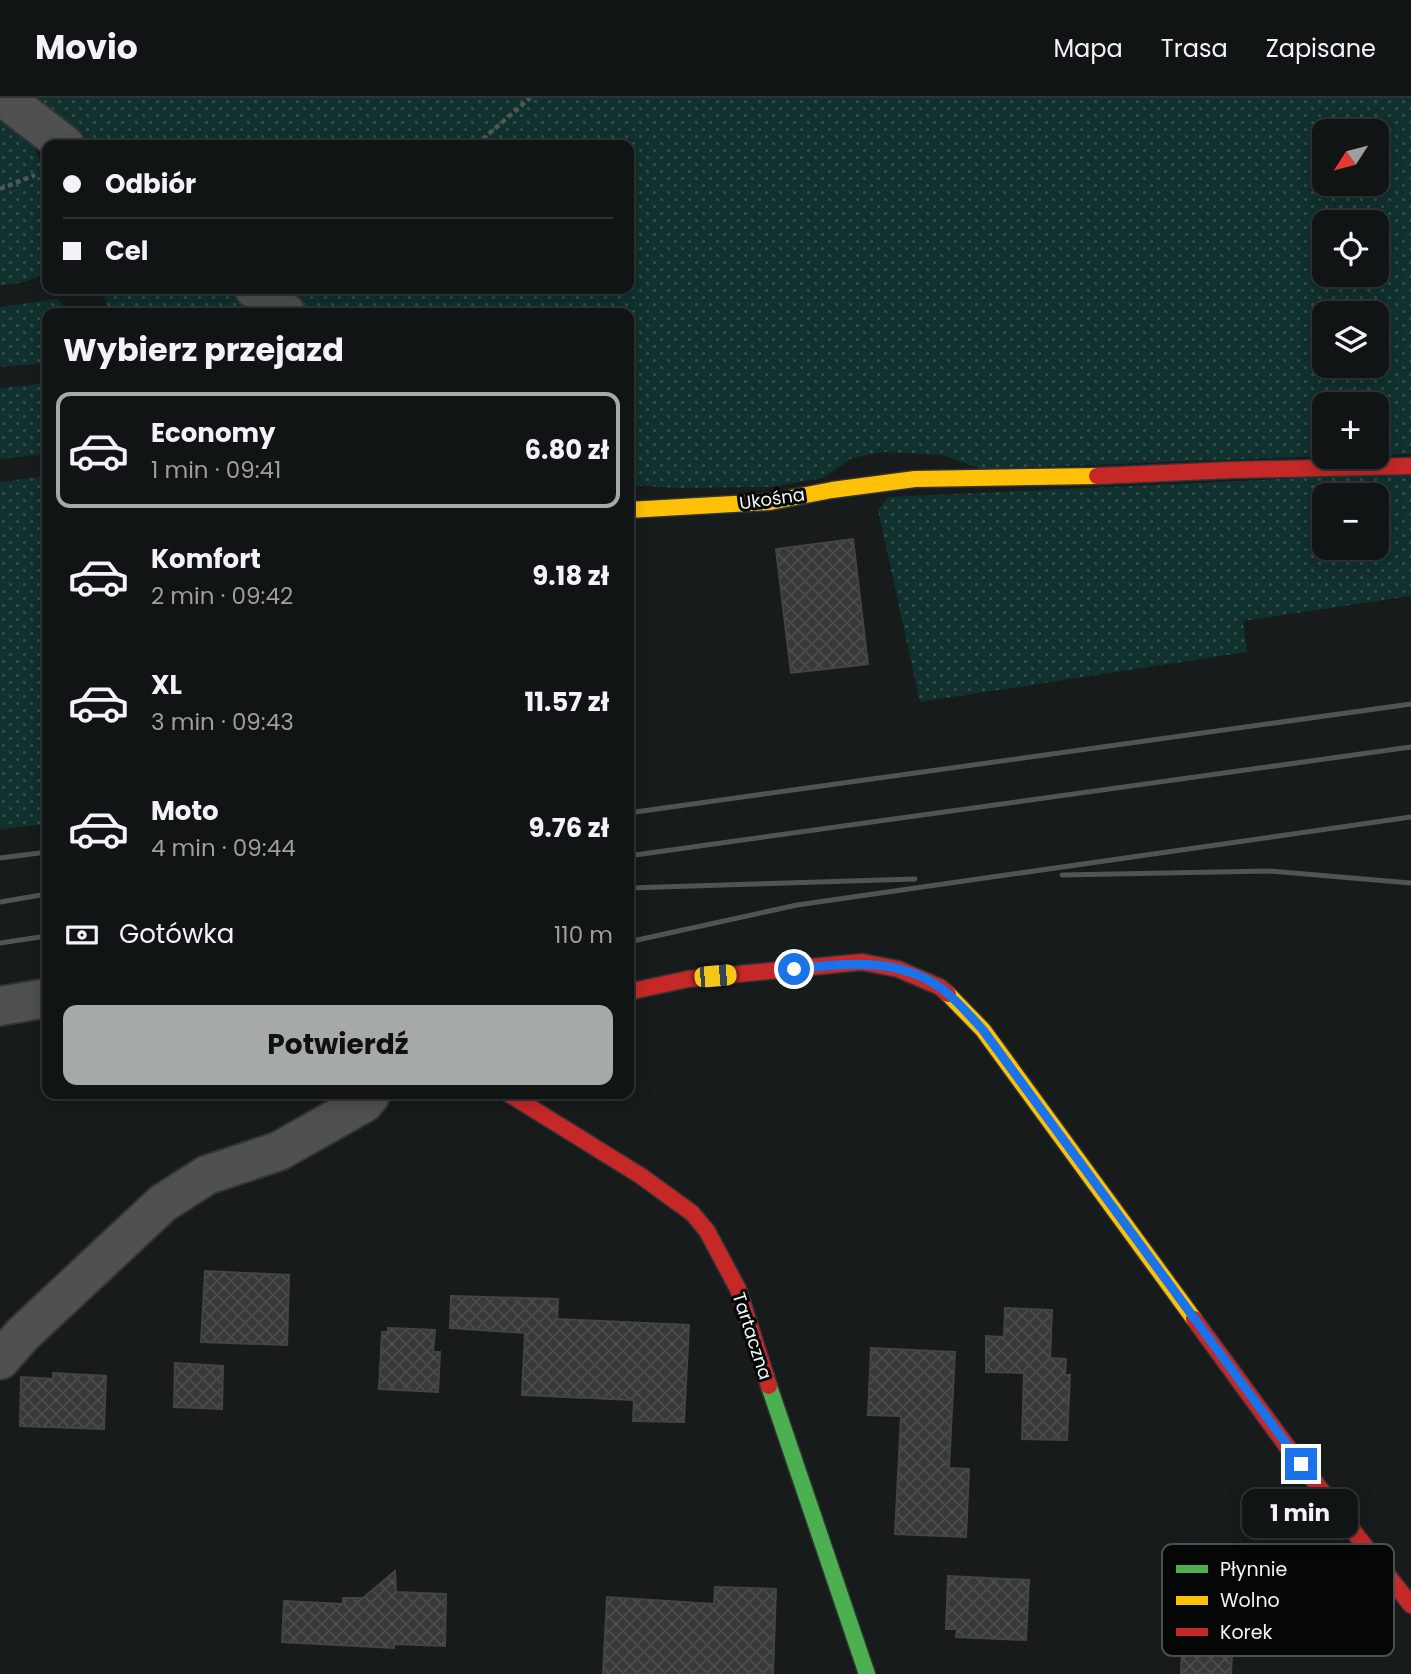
<!DOCTYPE html>
<html lang="pl">
<head>
<meta charset="utf-8">
<style>
	:root { --surface:#111414; --page:#1e2122; --text:#f1f3f6; --muted:#9c9ea0; --line:#303334; --accent:#a5a9a9 }
	body { margin:0; font-family:Poppins,sans-serif; background:var(--page); color:var(--text); height:100vh; display:flex; flex-direction:column; font-size:26px; white-space:nowrap }
	* { box-sizing:border-box; margin:0 }
	p { font-size:23px; color:var(--muted) }
	.icon { flex:none; width:38px; height:38px; fill:none; stroke:currentColor; stroke-width:2; stroke-linecap:round; stroke-linejoin:round }
	.map { position:relative; flex:1; overflow:hidden }
	.drawer { position:absolute; left:42px; top:210px; width:592px; height:791px; display:flex; flex-direction:column; background:var(--surface); border-radius:14px; box-shadow:0 4px 18px #0003,0 0 0 2px var(--line) }
	.drawer>* { flex:none }
	.top-card { position:absolute; left:42px; top:42px; width:592px; height:154px; border-radius:14px; box-shadow:0 4px 18px #0003,0 0 0 2px var(--line); display:grid; align-content:center; height:154px; padding:0 21px; background:var(--surface) }
	.needle { width:46px; rotate:234deg }
	.fabs { position:absolute; left:1312px; top:21px; display:grid; gap:14px }
	.fabs a { display:grid; place-items:center; width:77px; height:77px; border-radius:14px; background:var(--surface); box-shadow:0 4px 18px #0003,0 0 0 2px var(--line); font-size:35px }
	.end { position:absolute; width:32px; height:32px; margin:-16px; border:9px solid #1a73e8; background:#fff; box-shadow:0 0 0 4px #fff }
	.from { border-radius:50% }
	.bubble { position:absolute; height:49px; border-radius:14px; background:var(--surface); box-shadow:0 4px 18px #0003,0 0 0 2px var(--line); font-size:23px; font-weight:700; line-height:49px; text-align:center }
	.car { position:absolute; width:21px; height:42px; margin:-21px -10px; border-radius:9px; box-shadow:0 0 5px 2px #0007; background:linear-gradient(#f5c518 24%,#345 0 40%,#f5c518 0 76%,#345 0 86%,#f5c518 0) }
	.top-card b { display:flex; align-items:center; gap:24px; height:66px; font-size:26px }
	.top-card b+b { border-top:2px solid var(--line) }
	.top-card i { width:18px; height:18px; background:var(--text) }
	ul { padding:0; list-style:none }
	li { display:flex; align-items:center; gap:21px; height:116px; margin:0 14px 10px; padding:0 7px; border:4px solid transparent; border-radius:14px }
	li div { flex:1 }
	li b { display:block; font-size:26px }
	li em { font-style:normal; font-weight:700 }
	li.active { border-color:var(--accent) }
	li>.icon { width:63px; height:63px; stroke-width:1.5 }
	h2 { padding:0 21px; font-size:32px; line-height:84px }
	.pay { display:flex; align-items:center; gap:18px; height:77px; padding:0 21px; font-size:26px }
	.pay p { margin-inline-start:auto }
	.primary-button { display:flex; gap:14px; margin-top:auto; padding:14px 21px }
	.primary-button a { flex:1; height:80px; border-radius:14px; background:var(--accent); color:#111; font-size:28px; font-weight:700; line-height:80px; text-align:center }
	header { display:flex; align-items:center; gap:42px; box-sizing:border-box; height:98px; padding:0 35px; background:var(--surface); border-bottom:2px solid var(--line) }
	header strong { font-size:33px }
	nav { display:flex; gap:38px; margin-inline-start:auto; font-size:24px }
	.map>svg:first-child { display:block }
</style>
</head>
<body>
<header>
<strong>Movio</strong>
<nav><a>Mapa</a><a>Trasa</a><a>Zapisane</a></nav>
</header>
<div class="map">
<svg width="1411" height="1576" viewBox="0 0 1411 1576">
	<defs>
		<pattern id="grass-dots" width="8" height="8" patternUnits="userSpaceOnUse" patternTransform="scale(1.75)"><rect width="8" height="8" fill="#10312e"/><path d="M2 2h.1M6 6h.1" fill="none" stroke="#334f4d" stroke-width="1.8" stroke-linecap="round"/></pattern>
		<pattern id="building-cross-hatch" width="8" height="8" patternUnits="userSpaceOnUse" patternTransform="scale(1.75)"><rect width="8" height="8" fill="#383838"/><path d="M0 0l8 8M0 8l8-8" fill="none" stroke="#4c4c4c"/></pattern>
	</defs>
	<rect width="100%" height="100%" fill="#171b1b"/>
	<g fill="url(#grass-dots)" fill-rule="evenodd">
		<path d="M22,0H1411V356L1377,357V306H1325V358L981,371L943,357L883,354L852,360L823,380L771,389L680,390L628,387V215H316L283,191H628V47H85ZM1325,33H1377V86H1325ZM1325,124H1377V177H1325ZM1325,215H1377V268H1325Z"/>
		<path d="M0,17L32,45L47,76V169C36,185 18,185 0,187Z"/>
		<path d="M104,191H230L262,215H108Z"/>
		<path d="M57,201L70,215H47V265L0,269V209Z"/>
		<path d="M47,285V356L0,361V290Z"/>
		<path d="M1411,375V498L1243,523L1247,554L920,604L878,412L888,399ZM1325,397H1377V450H1325Z"/>
		<path d="M47,378V726L0,731V384Z"/>
	</g>
	<g fill="url(#building-cross-hatch)" stroke="#444" stroke-width="2">
		<path d="M853,441L868,566L791,575L776,451Z"/>
		<path d="M205,1173L289,1177L287,1247L201,1244Z"/>
		<path d="M451,1198L558,1201L557,1221L689,1227L684,1324L633,1323L634,1302L522,1297L525,1235L450,1230Z"/>
		<path d="M1005,1210L1052,1212L1050,1260L1066,1261L1065,1277H1070L1067,1342L1022,1341L1024,1275L986,1274V1238L1004,1239Z"/>
		<path d="M388,1230L435,1232L433,1254H440L438,1294L379,1291L382,1234H388Z"/>
		<path d="M871,1250L955,1254L949,1370L969,1371L966,1439L895,1436L901,1318L868,1317Z"/>
		<path d="M175,1265L223,1268L222,1311L174,1309Z"/>
		<path d="M53,1275L106,1278L104,1331L20,1328L21,1279L53,1281Z"/>
		<path d="M395,1473L396,1494L446,1496L445,1548L394,1546V1550L282,1544L284,1503L343,1506V1500H363Z"/>
		<path d="M948,1478L1029,1482L1026,1542L956,1539L957,1531H946Z"/>
		<path d="M715,1489L776,1491L773,1576H603L607,1499L714,1506Z"/>
		<path d="M1184,1499L1235,1501L1231,1576H1181Z"/>
	</g>
	<g fill="none" stroke-linecap="round" stroke-linejoin="round">
		<g stroke="#313434" stroke-width="42">
			<g id="street">
				<path d="M4,0L65,47"/>
				<path d="M254,191L286,215"/>
				<path d="M0,908L47,900"/>
				<path d="M0,1262L23,1236L163,1105L207,1077L279,1053L364,1005L371,996"/>
			</g>
		</g>
		<g stroke="#313434" stroke-width="19">
			<path id="fast" d="M769,1288L867,1576"/>
		</g>
		<g stroke="#313434" stroke-width="19">
			<g id="slow">
				<path d="M628,412L770,404L832,392L915,381L1097,378"/>
				<path d="M948,896L983,932L1194,1221"/>
			</g>
		</g>
		<g stroke="#313434" stroke-width="19">
			<g id="jam">
				<path d="M1097,378L1232,372L1411,368"/>
				<path d="M628,894L688,881L862,864L898,871L940,889L948,896"/>
				<path d="M509,996L641,1078L692,1115L707,1133L738,1191L769,1288"/>
				<path d="M1194,1221L1286,1347L1411,1507"/>
			</g>
		</g>
		<g stroke="#535656" stroke-width="4.5" stroke-dasharray="5 3.5" stroke-linecap="butt">
			<path d="M476,47L530,0"/>
			<path d="M0,91L35,77"/>
		</g>
		<use href="#street" stroke="#4f5151" stroke-width="38"/>
		<use href="#fast" stroke="#4caf50" stroke-width="16"/>
		<use href="#slow" stroke="#ffc107" stroke-width="16"/>
		<use href="#jam" stroke="#c62828" stroke-width="16"/>
		<g stroke="#515454" stroke-width="5">
			<path d="M628,715L1411,606"/>
			<path d="M628,758L1411,649"/>
			<path d="M0,760L47,754"/>
			<path d="M1062,777L1269,773L1411,785"/>
			<path d="M628,790L915,781"/>
			<path d="M0,804L47,796"/>
			<path d="M628,844L797,807L1411,719"/>
			<path d="M0,845L47,838"/>
		</g>
	</g>
	<g fill="none" stroke-linecap="round" stroke-linejoin="round">
		<path stroke="#1a73e8" stroke-width="9" d="M794,871C845,866 896,858 941,890C957,902 970,918 983,932L1301,1366"/>
	</g>
	<g text-anchor="middle" stroke-width="6" stroke-linejoin="round" paint-order="stroke">
		<g font-size="18" fill="#f1f6f5" stroke="#040706">
			<text transform="translate(772 401) rotate(-8)" y="6">Ukośna</text>
			<text transform="translate(752 1238) rotate(72)" y="6">Tartaczna</text>
		</g>
	</g>
	<rect x="1162" y="1446" width="232" height="112" rx="10" fill="#040706" stroke="#4b4f4e" stroke-width="2"/>
	<rect x="1176" y="1467" width="32" height="8" fill="#4caf50"/>
	<rect x="1176" y="1498" width="32" height="9" fill="#ffc107"/>
	<rect x="1176" y="1530" width="32" height="8" fill="#c62828"/>
	<g font-size="19" fill="#f1f6f5">
		<text x="1220" y="1478">Płynnie</text>
		<text x="1220" y="1509">Wolno</text>
		<text x="1220" y="1541">Korek</text>
	</g>
</svg>
<div class="fabs">
<a><svg class="needle" viewBox="-14 -14 28 28"><path d="M0-13l5 13h-10z" fill="#e53935"/><path d="M0 13l5-13h-10z" fill="#9c9ea0"/></svg></a>
<a><svg class="icon" aria-label="locate" viewBox="0 0 24 24"><circle cx="12" cy="12" r="6"/><path d="M12 2v4M12 18v4M2 12h4M18 12h4"/></svg></a>
<a><svg class="icon" aria-label="layers" viewBox="0 0 24 24"><path d="M12 4l9 5-9 5-9-5zM3 14l9 5 9-5"/></svg></a>
<a>+</a>
<a>−</a>
</div>
<i class="end from" style="left:794px;top:871px"></i>
<i class="end" style="left:1301px;top:1366px"></i>
<div class="bubble" style="left:1242px;top:1391px;width:116px">1 min</div>
<i class="car" style="left:715px;top:878px;rotate:85deg"></i>
<div class="top-card">
<b><i class="from"></i>Odbiór</b>
<b><i></i>Cel</b>
</div>
<section class="drawer">
<h2>Wybierz przejazd</h2>
<ul>
<li class="active"><svg class="icon" aria-label="car" viewBox="0 0 24 24"><path d="M5 17H2v-5l4-1 3-4h7l3 4 3 1v5h-3M9 17h6M6 11h13"/><circle cx="7" cy="17" r="2"/><circle cx="17" cy="17" r="2"/></svg><div><b>Economy</b><p>1 min · 09:41</p></div><em>6.80 zł</em></li>
<li><svg class="icon" aria-label="car" viewBox="0 0 24 24"><path d="M5 17H2v-5l4-1 3-4h7l3 4 3 1v5h-3M9 17h6M6 11h13"/><circle cx="7" cy="17" r="2"/><circle cx="17" cy="17" r="2"/></svg><div><b>Komfort</b><p>2 min · 09:42</p></div><em>9.18 zł</em></li>
<li><svg class="icon" aria-label="car" viewBox="0 0 24 24"><path d="M5 17H2v-5l4-1 3-4h7l3 4 3 1v5h-3M9 17h6M6 11h13"/><circle cx="7" cy="17" r="2"/><circle cx="17" cy="17" r="2"/></svg><div><b>XL</b><p>3 min · 09:43</p></div><em>11.57 zł</em></li>
<li><svg class="icon" aria-label="car" viewBox="0 0 24 24"><path d="M5 17H2v-5l4-1 3-4h7l3 4 3 1v5h-3M9 17h6M6 11h13"/><circle cx="7" cy="17" r="2"/><circle cx="17" cy="17" r="2"/></svg><div><b>Moto</b><p>4 min · 09:44</p></div><em>9.76 zł</em></li>
</ul>
<div class="pay"><svg class="icon" aria-label="cash" viewBox="0 0 24 24"><path d="M3 7h18v10H3z"/><circle cx="12" cy="12" r="2"/></svg>Gotówka<p>110 m</p></div>
<div class="primary-button"><a>Potwierdź</a></div>
</section>
</div>
</body>
</html>
